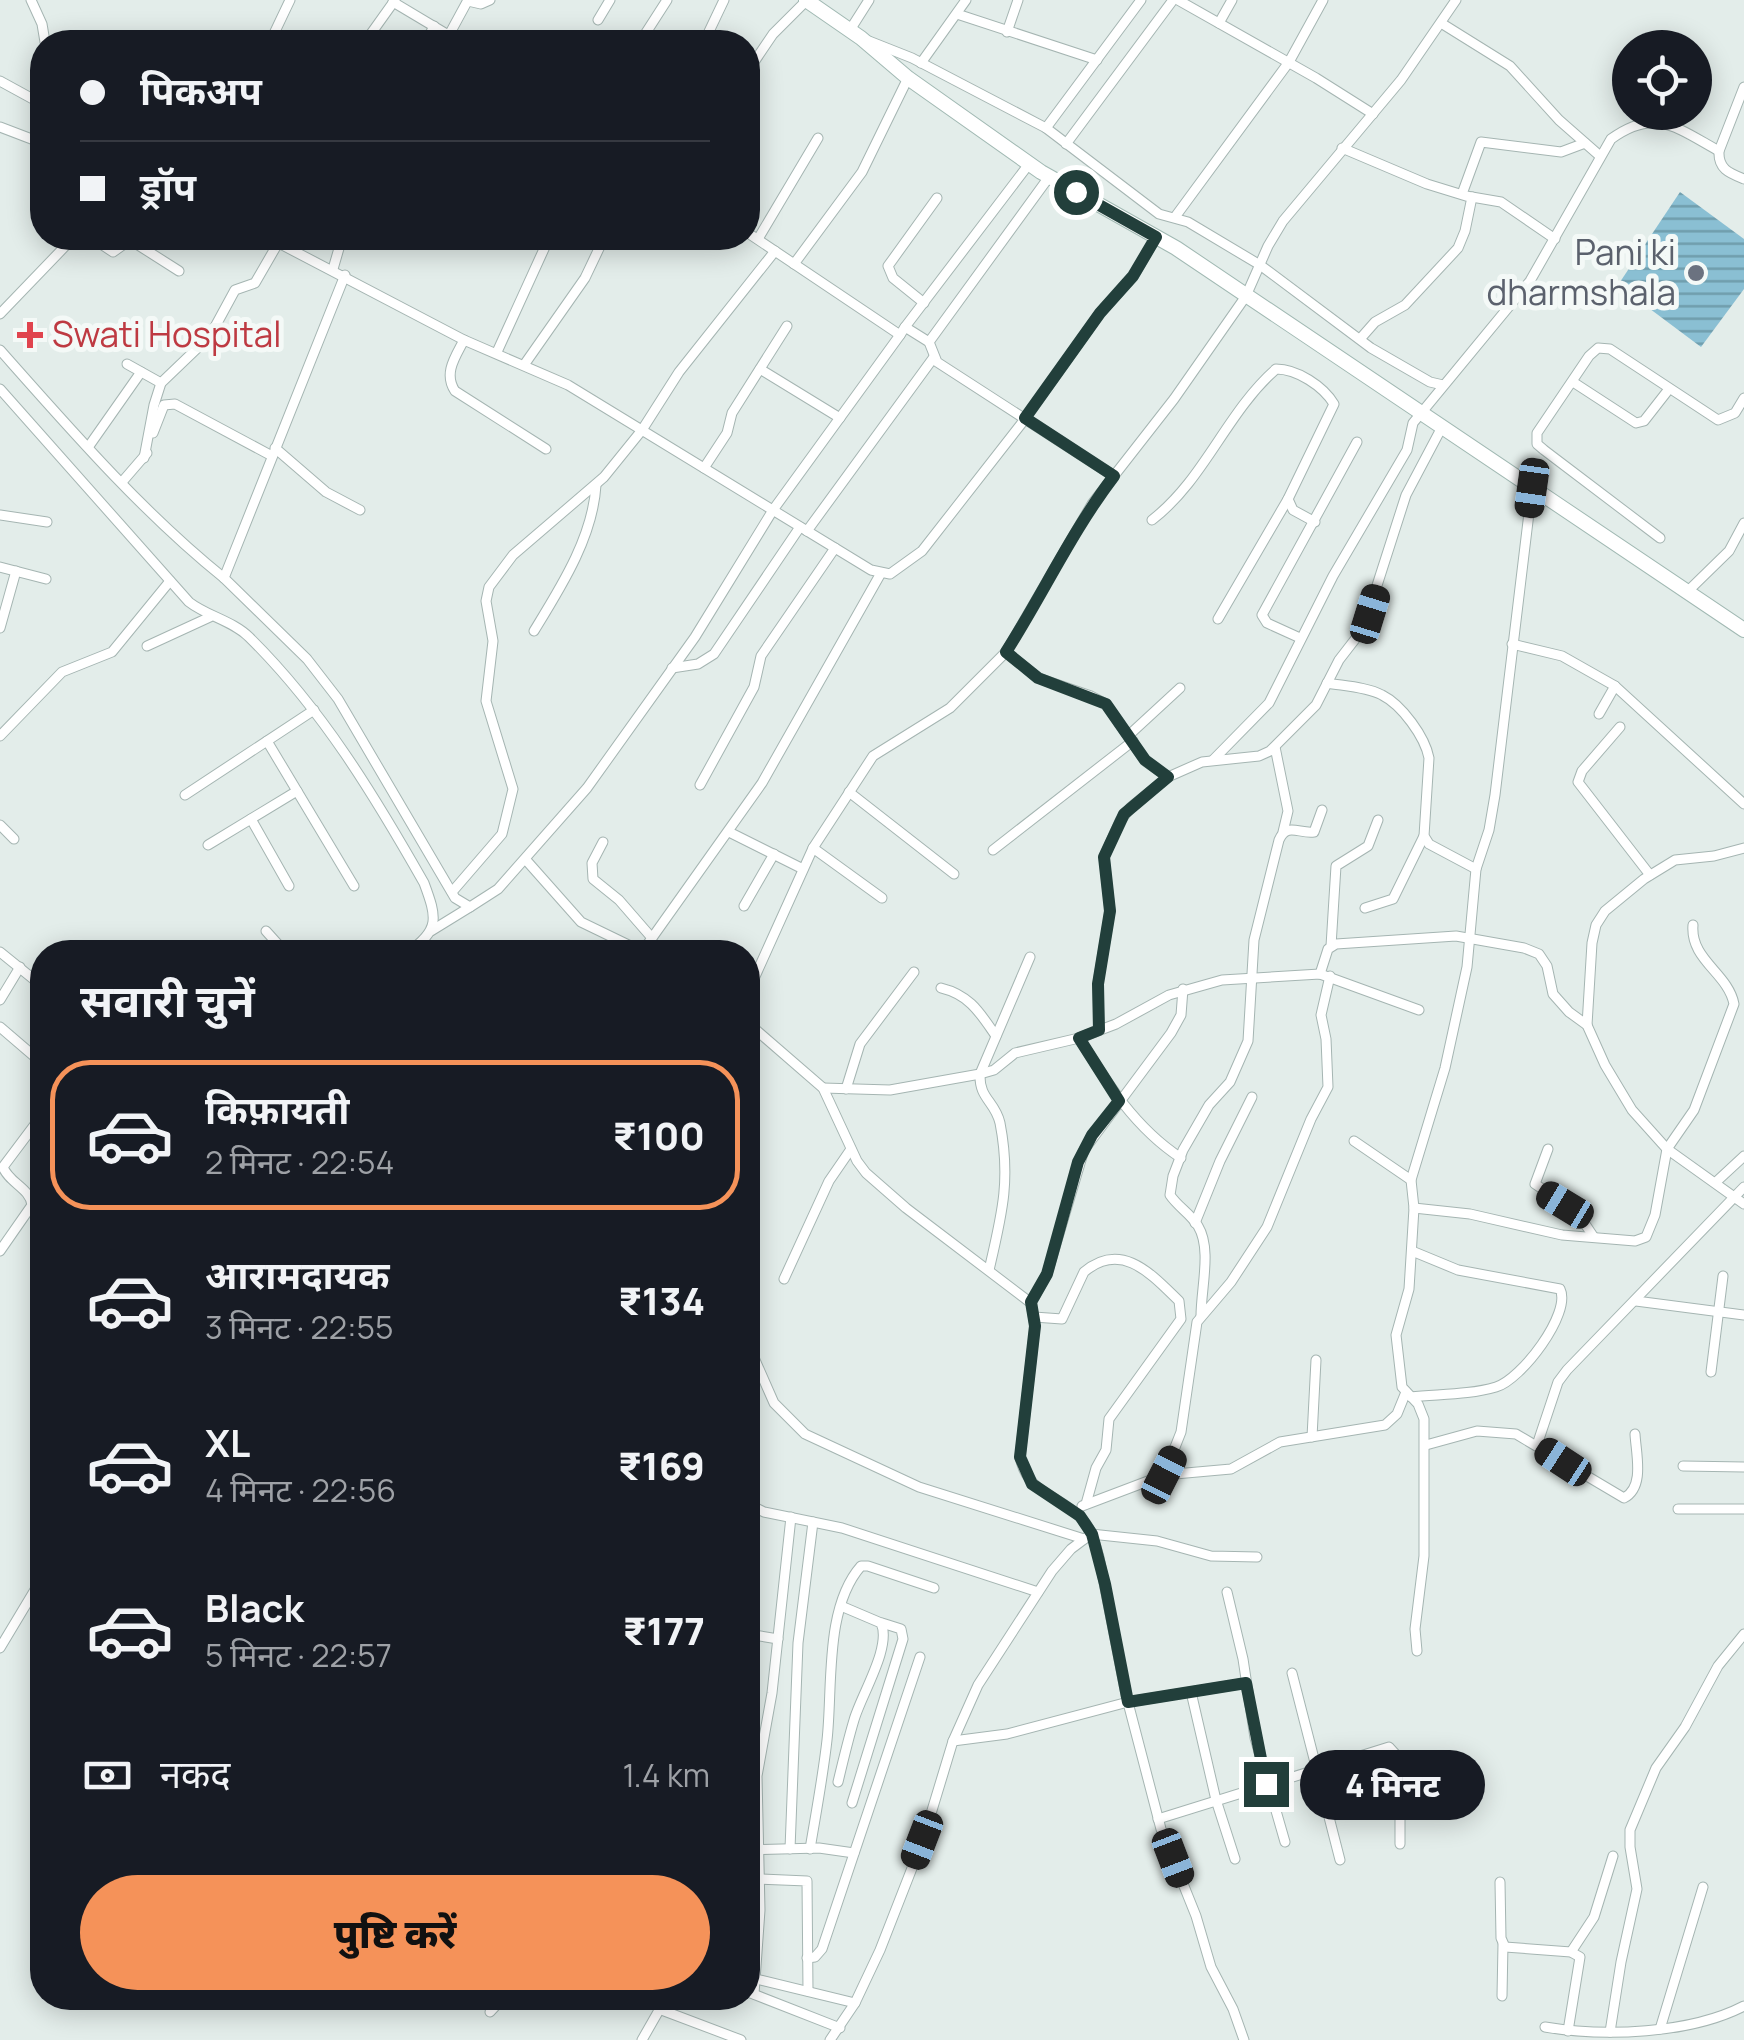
<!DOCTYPE html>
<html lang="hi">
<head>
<meta charset="utf-8">
<style>
	:root { --surface:#171b24; --page:#20242c; --text:#f1f3f6; --muted:#9ea1a6; --line:#363941; --accent:#f59259 }
	body { margin:0; font-family:Manrope,"Noto Sans Devanagari",sans-serif; background:var(--page); color:var(--text); height:100vh; display:flex; flex-direction:column; font-size:38px; white-space:nowrap }
	* { box-sizing:border-box; margin:0 }
	p { font-size:32px; color:var(--muted) }
	.icon { flex:none; width:55px; height:55px; fill:none; stroke:currentColor; stroke-width:2; stroke-linecap:round; stroke-linejoin:round }
	.map { position:relative; flex:1; overflow:hidden }
	.details { position:absolute; left:30px; top:940px; width:730px; height:1070px; display:flex; flex-direction:column; background:var(--surface); border-radius:40px; box-shadow:0 5px 25px #0003 }
	.details>* { flex:none }
	.hud { position:absolute; left:30px; top:30px; width:730px; height:220px; border-radius:40px; box-shadow:0 5px 25px #0003; display:grid; align-content:center; height:220px; padding:0 50px; background:var(--surface) }
	.fabs { position:absolute; left:1612px; top:30px; display:grid; gap:20px }
	.fabs a { display:grid; place-items:center; width:100px; height:100px; border-radius:50%; background:var(--surface); box-shadow:0 5px 25px #0003; font-size:50px }
	.end { position:absolute; width:45px; height:45px; margin:-22px; border:12px solid #223f3b; background:#fff; box-shadow:0 0 0 5px #fff }
	.from { border-radius:50% }
	.bubble { position:absolute; height:70px; border-radius:35px; background:var(--surface); box-shadow:0 5px 25px #0003; font-size:32px; font-weight:800; line-height:70px; text-align:center }
	.car { position:absolute; width:30px; height:60px; margin:-30px -15px; border-radius:12px; box-shadow:0 0 8px 2px #0007; background:linear-gradient(#222 24%,#8ab4d8 0 40%,#222 0 76%,#8ab4d8 0 86%,#222 0) }
	.hud b { display:flex; align-items:center; gap:35px; height:95px; font-size:38px }
	.hud b+b { border-top:2px solid var(--line) }
	.hud i { width:25px; height:25px; background:var(--text) }
	ul { padding:0; list-style:none }
	li { display:flex; align-items:center; gap:30px; height:150px; margin:0 20px 15px; padding:0 30px; border:5px solid transparent; border-radius:40px }
	li div { flex:1 }
	li b { display:block; font-size:38px }
	li em { font-style:normal; font-weight:800 }
	li.on { border-color:var(--accent) }
	li>.icon { width:90px; height:90px; stroke-width:1.5 }
	h2 { padding:0 50px; font-size:45px; line-height:120px }
	.pay { display:flex; align-items:center; gap:25px; height:110px; padding:0 50px; font-size:38px }
	.pay p { margin-inline-start:auto }
	.action { display:flex; gap:20px; margin-top:auto; padding:20px 50px }
	.action a { flex:1; height:115px; border-radius:60px; background:var(--accent); color:#111; font-size:40px; font-weight:800; line-height:115px; text-align:center }
	.map>svg:first-child { display:block }
</style>
</head>
<body>
<div class="map">
<svg width="1744" height="2040" viewBox="0 0 1744 2040">
	<defs>
		<pattern id="water-rules" width="6" height="5" patternUnits="userSpaceOnUse" patternTransform="scale(2.5)"><rect width="6" height="5" fill="#8abfd3"/><path d="M0 2.5h6" fill="none" stroke="#709dac"/></pattern>
	</defs>
	<rect width="100%" height="100%" fill="#e3edea"/>
	<path fill="url(#water-rules)" d="M1680,192L1744,239V289L1701,347L1618,285Z"/>
	<g fill="none" stroke-linecap="round" stroke-linejoin="round">
		<g stroke="#a5b5b2" stroke-width="11">
			<g id="minor">
				<path d="M31,0L42,24L45,42"/>
				<path d="M1178,0L1316,78L1373,114"/>
				<path d="M468,1L481,4L490,0"/>
				<path d="M393,2L460,42"/>
				<path d="M957,14L1097,60"/>
				<path d="M598,20L610,0"/>
				<path d="M1219,23L1232,0"/>
				<path d="M1441,23L1510,66L1559,120L1600,156"/>
				<path d="M850,30L869,0"/>
				<path d="M1007,32L1018,0"/>
				<path d="M449,35L468,0"/>
				<path d="M869,41L912,58L1046,128L1141,0"/>
				<path d="M184,42L193,40L218,42"/>
				<path d="M270,42L290,0"/>
				<path d="M365,42L395,0"/>
				<path d="M426,42L434,26"/>
				<path d="M640,42L667,0"/>
				<path d="M704,42L724,0"/>
				<path d="M921,63L966,0"/>
				<path d="M748,71L773,34L807,0"/>
				<path d="M0,81L42,104"/>
				<path d="M1744,87L1719,151C1718,169 1729,173 1744,179"/>
				<path d="M0,127L42,143"/>
				<path d="M1046,128L1159,214L1188,222L1260,265L1371,348L1430,382L1443,385"/>
				<path d="M1066,144L1173,0"/>
				<path d="M1342,148L1427,184L1466,196L1501,202L1555,239"/>
				<path d="M1462,194L1481,142L1561,152L1585,143"/>
				<path d="M1175,217L1289,62L1323,0"/>
				<path d="M748,233L900,335L905,327L929,342L937,362L1113,476"/>
				<path d="M92,238L113,252L127,242L135,243L179,271"/>
				<path d="M269,238L464,340L568,385L871,570L890,574L922,551L1025,419L1100,313L1133,277L1156,237"/>
				<path d="M758,239L818,138"/>
				<path d="M794,264L862,172L908,78"/>
				<path d="M333,269L342,238"/>
				<path d="M345,275L224,578L307,659L338,699L455,898L470,907L498,889L587,788L695,637L773,510L900,335"/>
				<path d="M924,303L893,278L888,266L937,198"/>
				<path d="M0,314L73,238"/>
				<path d="M905,327L1029,164"/>
				<path d="M1360,339L1375,322L1405,305L1458,248L1465,231L1472,197"/>
				<path d="M464,340C456,356 443,373 455,391L546,449"/>
				<path d="M929,342L1049,177"/>
				<path d="M0,350C70,429 142,512 224,578"/>
				<path d="M497,352L549,238"/>
				<path d="M127,364L161,383"/>
				<path d="M524,365L585,278L604,238"/>
				<path d="M760,369L840,418"/>
				<path d="M1573,382L1636,423L1644,421L1669,389"/>
				<path d="M0,389L189,602C207,616 233,621 249,637C322,709 374,795 424,883C437,918 440,930 408,952"/>
				<path d="M153,433L164,405L175,404L272,456"/>
				<path d="M89,446L141,372"/>
				<path d="M275,448L326,492L360,510"/>
				<path d="M144,458L154,405L161,383L210,336L235,290L255,283L281,238"/>
				<path d="M704,468L727,433L732,413L787,326"/>
				<path d="M122,482L147,453"/>
				<path d="M0,515L47,522"/>
				<path d="M1152,520C1205,479 1226,413 1276,369C1297,369 1323,386 1334,404L1288,499L1293,510L1315,522"/>
				<path d="M807,531L934,357"/>
				<path d="M1660,538L1544,450L1537,444V433L1589,356L1598,348L1610,349L1718,420L1735,413L1744,398"/>
				<path d="M0,567L46,579"/>
				<path d="M1687,592L1729,551L1744,523"/>
				<path d="M1218,619L1288,499"/>
				<path d="M0,628L16,571"/>
				<path d="M534,631C561,587 593,537 596,485"/>
				<path d="M1300,638L1267,623L1262,615L1357,442"/>
				<path d="M1512,644L1562,656L1615,686L1744,804"/>
				<path d="M147,646L210,617"/>
				<path d="M1006,652L1038,678L1091,696L1106,704L1145,761L1168,777"/>
				<path d="M672,668L698,664L714,654L800,527"/>
				<path d="M1327,683C1344,686 1367,687 1382,695C1402,705 1425,737 1429,758L1424,836L1429,844L1476,869"/>
				<path d="M1599,714L1615,686"/>
				<path d="M1620,727L1582,771L1578,782L1650,875"/>
				<path d="M1129,735L1180,688"/>
				<path d="M0,736L62,672L112,652L170,581"/>
				<path d="M267,741L354,886"/>
				<path d="M1275,747L1288,811L1283,832"/>
				<path d="M1213,760L1269,703L1333,576L1407,450L1413,423L1530,281L1611,139C1655,107 1677,128 1719,151"/>
				<path d="M700,785L754,687L761,656L835,548"/>
				<path d="M849,792L954,874"/>
				<path d="M185,795L314,710"/>
				<path d="M251,819L289,886"/>
				<path d="M0,825L14,839"/>
				<path d="M729,832L803,869"/>
				<path d="M603,842L592,863L593,879L619,900L652,938"/>
				<path d="M208,845L297,791"/>
				<path d="M813,848L882,898"/>
				<path d="M993,850L1133,741"/>
				<path d="M526,860L581,922L643,952"/>
				<path d="M452,892L502,834L513,789L486,701L493,641L486,601L489,587L513,555L604,477L642,430L679,372L775,251"/>
				<path d="M744,906L774,854"/>
				<path d="M1365,908L1393,899L1424,836"/>
				<path d="M266,931L285,952"/>
				<path d="M431,931L470,907"/>
				<path d="M1331,946L1336,866L1368,846L1378,820"/>
				<path d="M0,952L42,986"/>
				<path d="M642,952L762,783L881,573"/>
				<path d="M1320,974L1328,949L1336,944L1456,936L1524,948L1539,954L1547,966L1553,994L1569,1012L1587,1025L1605,1065L1632,1110L1667,1149L1744,1204"/>
				<path d="M941,988C970,995 980,1013 996,1036"/>
				<path d="M748,992L813,848L873,756L950,708L1006,652L1092,504L1174,399L1246,296L1268,246L1283,221L1401,80L1456,0"/>
				<path d="M0,1000L20,967"/>
				<path d="M748,1023L823,1088L857,1161L866,1173L906,1208L1031,1303L1035,1326L1020,1457C1027,1494 1060,1495 1082,1519C1092,1529 1095,1544 1099,1557L1126,1695L1161,1829L1196,1916L1211,1967L1233,2009L1244,2040"/>
				<path d="M1587,1025L1592,943L1596,925L1605,911L1644,879L1675,860L1714,856L1744,848"/>
				<path d="M0,1027L42,1063"/>
				<path d="M1099,1030L1098,983L1110,911L1104,857L1120,821L1131,807L1168,777L1202,762L1259,756L1270,751L1316,705L1339,660L1363,629L1406,495L1442,427"/>
				<path d="M1079,1038C1107,1083 1135,1128 1181,1158"/>
				<path d="M823,1088L890,1090L980,1074L994,1070L1015,1053L1079,1038L1116,1024L1169,995L1222,980L1320,974L1419,1010"/>
				<path d="M846,1089L860,1044L914,972"/>
				<path d="M1354,1141L1411,1180"/>
				<path d="M1548,1149L1535,1184L1577,1212L1593,1236"/>
				<path d="M1716,1182L1744,1156"/>
				<path d="M1414,1208L1470,1214L1562,1235L1635,1241L1646,1237L1655,1215L1667,1149L1694,1110L1734,1004C1728,973 1690,960 1693,925"/>
				<path d="M1195,1223L1220,1161L1252,1097"/>
				<path d="M0,1251L32,1205C30,1188 9,1183 3,1167L42,1115"/>
				<path d="M989,1270C1002,1214 1011,1180 1000,1123C995,1101 979,1099 980,1074L1030,957"/>
				<path d="M784,1279L829,1181L851,1149"/>
				<path d="M1636,1301L1744,1315"/>
				<path d="M1031,1303L1047,1274L1084,1150L1171,1033L1181,1015L1183,989"/>
				<path d="M1201,1316C1201,1288 1212,1249 1198,1226C1191,1214 1178,1207 1170,1195L1173,1176L1183,1150L1209,1105L1230,1082L1248,1041L1254,940L1279,840C1287,822 1299,834 1314,832L1322,810"/>
				<path d="M1034,1317L1062,1319L1084,1272C1122,1240 1152,1275 1179,1301L1181,1319L1109,1419L1106,1450L1096,1468L1086,1504"/>
				<path d="M748,1344L774,1403L805,1434L919,1487L1084,1539"/>
				<path d="M1711,1372L1723,1276"/>
				<path d="M1411,1397C1438,1394 1469,1395 1496,1387C1521,1380 1572,1313 1560,1289L1458,1270L1412,1251"/>
				<path d="M1312,1437L1316,1360"/>
				<path d="M1426,1445L1477,1431L1516,1434L1624,1498C1645,1487 1636,1454 1635,1434"/>
				<path d="M1537,1445L1558,1382L1567,1370L1744,1187"/>
				<path d="M1683,1466L1744,1467"/>
				<path d="M1164,1475L1181,1432L1197,1322L1231,1282L1267,1227L1311,1119L1328,1087L1326,1039L1321,1015L1330,976"/>
				<path d="M748,1504L764,1512L842,1528L1038,1592"/>
				<path d="M1082,1506L1164,1475L1231,1469L1280,1442L1385,1425L1397,1414L1406,1392"/>
				<path d="M1678,1509H1744"/>
				<path d="M1227,1592L1243,1659L1255,1738L1285,1842"/>
				<path d="M748,1634L778,1639"/>
				<path d="M0,1648L42,1578"/>
				<path d="M1417,1651L1415,1629L1424,1556V1419L1418,1404L1402,1387L1396,1335L1409,1289L1414,1208L1411,1180L1445,1068L1467,967L1476,869L1489,830L1495,795L1532,488"/>
				<path d="M748,1659L753,1635"/>
				<path d="M1292,1673L1340,1860"/>
				<path d="M1191,1692L1216,1800L1235,1859"/>
				<path d="M953,1741L1007,1734L1128,1702L1246,1683"/>
				<path d="M838,1782C843,1761 848,1740 854,1720C861,1695 892,1647 881,1623L841,1606"/>
				<path d="M852,1803L903,1639L901,1629L882,1623"/>
				<path d="M1158,1819L1389,1747L1400,1759V1844"/>
				<path d="M790,1849L798,1643L813,1522"/>
				<path d="M810,1849C816,1813 823,1776 827,1740C833,1688 824,1608 861,1566H868L934,1588"/>
				<path d="M748,1850L819,1848L854,1853"/>
				<path d="M759,1879L807,1881L808,1991"/>
				<path d="M1500,1882L1501,1938L1505,1947L1571,1952L1580,1957L1568,2031"/>
				<path d="M1571,1952L1594,1917L1613,1856"/>
				<path d="M807,1958L815,1957L822,1949L920,1657"/>
				<path d="M756,1979L855,2003"/>
				<path d="M748,1992L840,2028"/>
				<path d="M754,1994L760,1910L757,1776L772,1693L791,1517"/>
				<path d="M1502,1996L1503,1944"/>
				<path d="M659,2009L741,2040"/>
				<path d="M490,2012L503,1998"/>
				<path d="M1545,2027C1604,2037 1690,2034 1744,2006"/>
				<path d="M1660,2029L1703,1887"/>
				<path d="M1610,2032L1621,1962L1637,1889L1630,1847V1830L1656,1768L1685,1727L1718,1666L1744,1634"/>
				<path d="M642,2040L666,1998"/>
				<path d="M830,2040L855,2003L880,1950L923,1840L953,1741L978,1685L1052,1571L1071,1549L1091,1534L1157,1541L1211,1556L1257,1557"/>
			</g>
		</g>
		<g stroke="#a1b9b3" stroke-width="16">
			<path id="secondary" d="M806,0L861,38L908,78L1041,172L1176,248L1744,630"/>
		</g>
		<use href="#minor" stroke="#fff" stroke-width="9"/>
		<use href="#secondary" stroke="#fff" stroke-width="14"/>
	</g>
	<g fill="none" stroke-linecap="round" stroke-linejoin="round">
		<path stroke="#223f3b" stroke-width="12" d="M1076,192L1156,237L1133,276L1100,313L1025,418L1114,476C1072,531 1043,594 1006,652L1038,678L1106,704L1145,760L1168,777L1124,814L1104,857L1110,911L1098,984L1099,1030L1079,1038L1119,1101L1092,1135L1078,1162L1047,1274L1031,1302L1035,1326L1020,1457L1032,1484L1080,1516L1092,1534L1105,1584L1128,1702L1246,1683L1266,1784"/>
	</g>
	<circle fill="#6b7280" stroke="#f4f9f7" stroke-width="4" cx="1696" cy="273" r="10"/>
	<path fill="#e0444e" stroke="#f4f9f7" stroke-width="4" d="M25 320h10v10h10v10h-10v10h-10v-10h-10v-10h10z"/>
	<g text-anchor="middle" stroke-width="10" stroke-linejoin="round" paint-order="stroke">
		<g font-size="35" fill="#5b616d" stroke="#f4f9f7" text-anchor="end">
			<text x="1676" y="265">Pani ki<tspan x="1676" dy="40">dharmshala</tspan></text>
		</g>
		<g font-size="35" fill="#be3a42" stroke="#f4f9f7" text-anchor="start">
			<text x="52" y="347">Swati Hospital</text>
		</g>
	</g>
</svg>
<div class="fabs">
<a><svg class="icon" aria-label="locate" viewBox="0 0 24 24"><circle cx="12" cy="12" r="6"/><path d="M12 2v4M12 18v4M2 12h4M18 12h4"/></svg></a>
</div>
<i class="end from" style="left:1076px;top:192px"></i>
<i class="end" style="left:1266px;top:1784px"></i>
<div class="bubble" style="left:1300px;top:1750px;width:185px">4 मिनट</div>
<i class="car" style="left:1532px;top:488px;rotate:188deg"></i>
<i class="car" style="left:1370px;top:614px;rotate:17deg"></i>
<i class="car" style="left:1565px;top:1205px;rotate:301deg"></i>
<i class="car" style="left:1563px;top:1462px;rotate:303deg"></i>
<i class="car" style="left:1164px;top:1475px;rotate:27deg"></i>
<i class="car" style="left:922px;top:1840px;rotate:201deg"></i>
<i class="car" style="left:1173px;top:1858px;rotate:159deg"></i>
<div class="hud">
<b><i class="from"></i>पिकअप</b>
<b><i></i>ड्रॉप</b>
</div>
<section class="details">
<h2>सवारी चुनें</h2>
<ul>
<li class="on"><svg class="icon" aria-label="car" viewBox="0 0 24 24"><path d="M5 17H2v-5l4-1 3-4h7l3 4 3 1v5h-3M9 17h6M6 11h13"/><circle cx="7" cy="17" r="2"/><circle cx="17" cy="17" r="2"/></svg><div><b>किफ़ायती</b><p>2 मिनट · 22:54</p></div><em>₹100</em></li>
<li><svg class="icon" aria-label="car" viewBox="0 0 24 24"><path d="M5 17H2v-5l4-1 3-4h7l3 4 3 1v5h-3M9 17h6M6 11h13"/><circle cx="7" cy="17" r="2"/><circle cx="17" cy="17" r="2"/></svg><div><b>आरामदायक</b><p>3 मिनट · 22:55</p></div><em>₹134</em></li>
<li><svg class="icon" aria-label="car" viewBox="0 0 24 24"><path d="M5 17H2v-5l4-1 3-4h7l3 4 3 1v5h-3M9 17h6M6 11h13"/><circle cx="7" cy="17" r="2"/><circle cx="17" cy="17" r="2"/></svg><div><b>XL</b><p>4 मिनट · 22:56</p></div><em>₹169</em></li>
<li><svg class="icon" aria-label="car" viewBox="0 0 24 24"><path d="M5 17H2v-5l4-1 3-4h7l3 4 3 1v5h-3M9 17h6M6 11h13"/><circle cx="7" cy="17" r="2"/><circle cx="17" cy="17" r="2"/></svg><div><b>Black</b><p>5 मिनट · 22:57</p></div><em>₹177</em></li>
</ul>
<div class="pay"><svg class="icon" aria-label="cash" viewBox="0 0 24 24"><path d="M3 7h18v10H3z"/><circle cx="12" cy="12" r="2"/></svg>नकद<p>1.4 km</p></div>
<div class="action"><a>पुष्टि करें</a></div>
</section>
</div>
</body>
</html>
